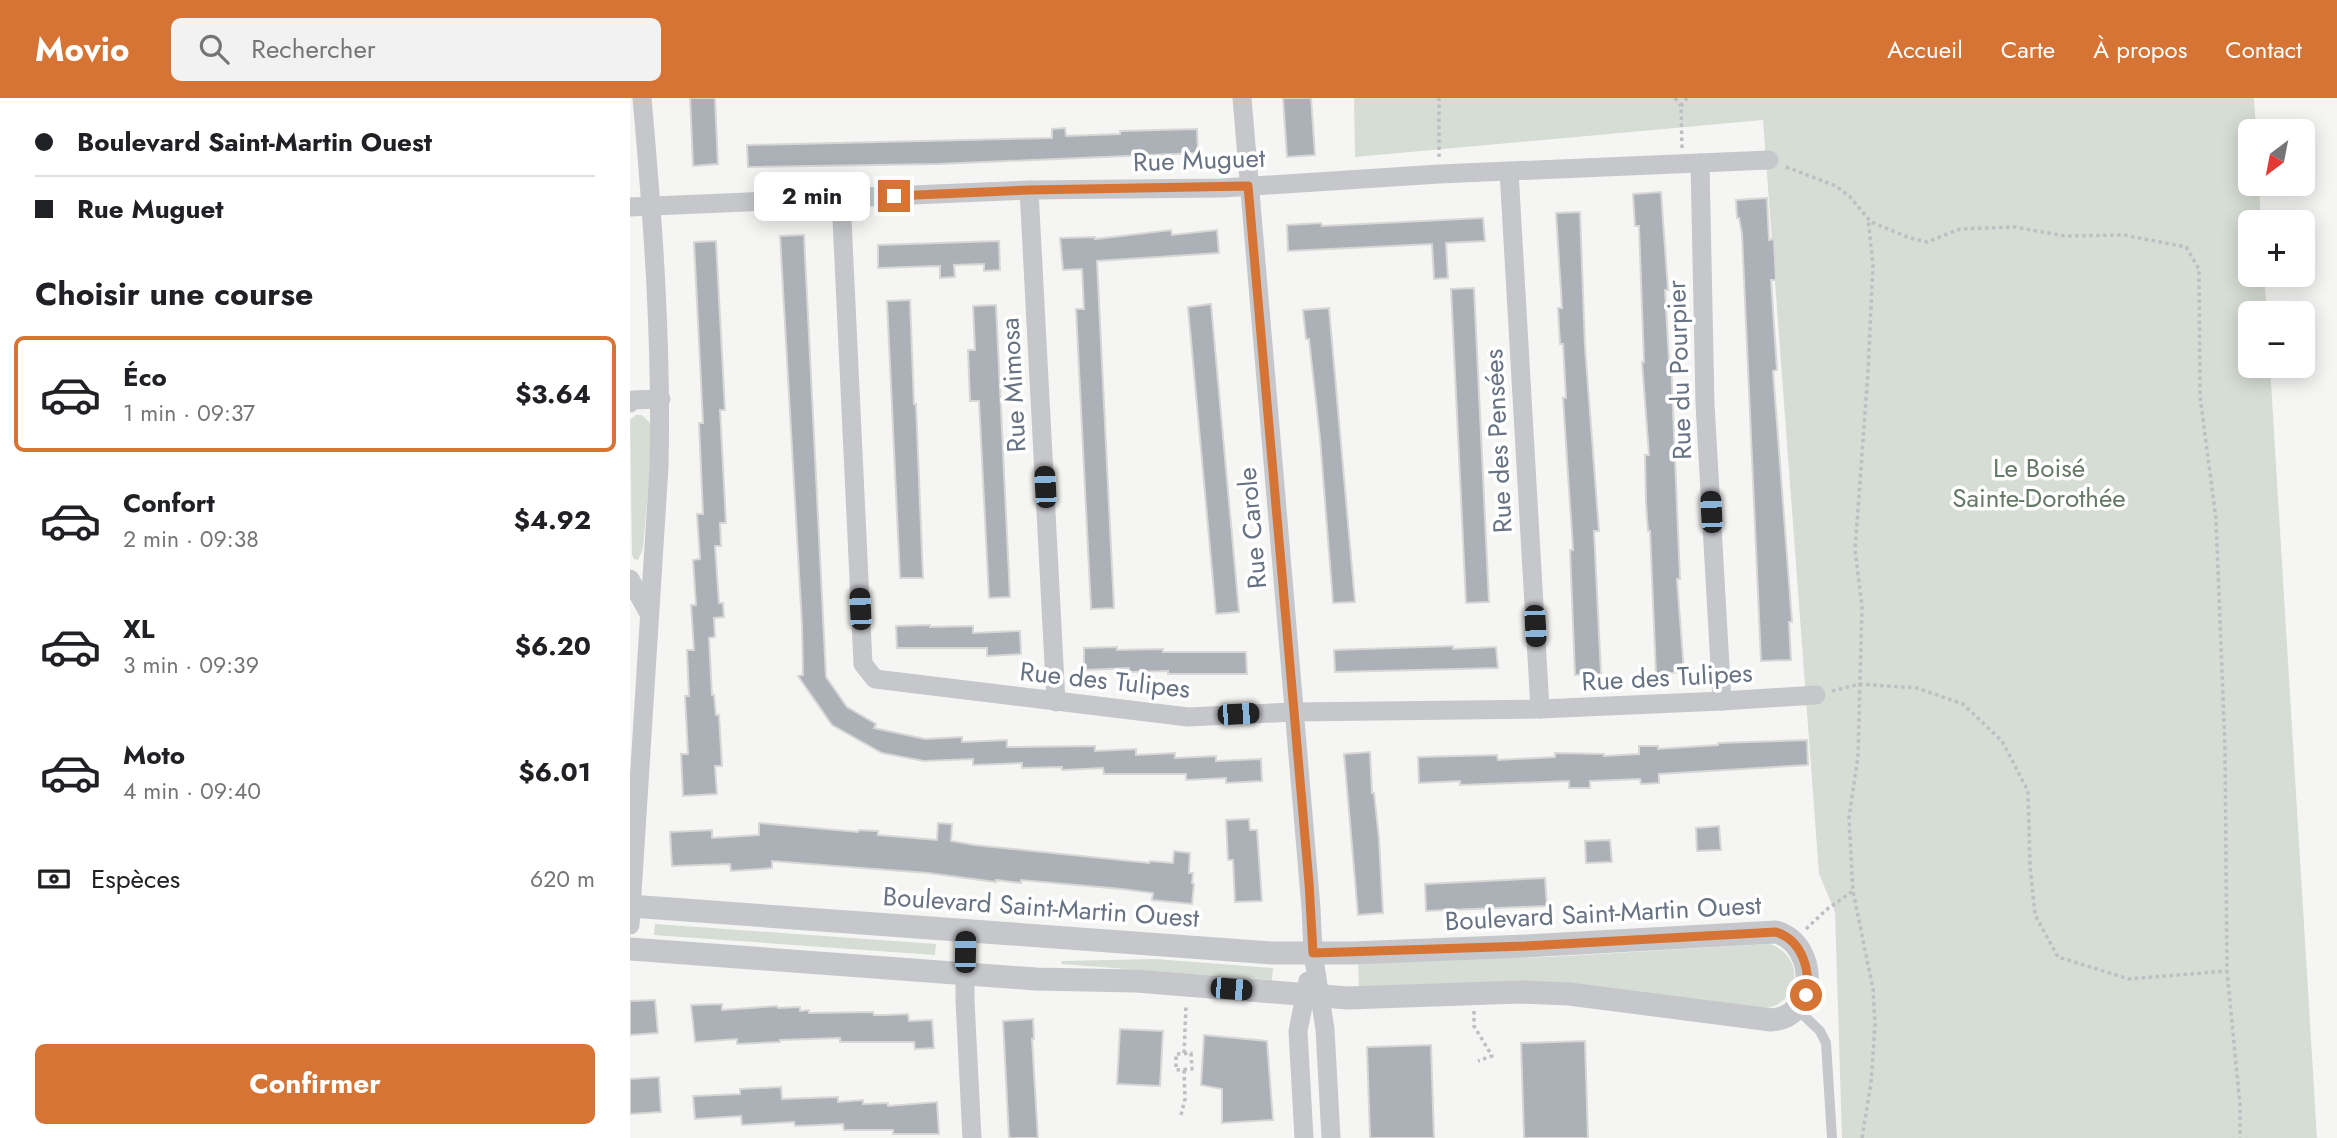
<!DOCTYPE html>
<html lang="fr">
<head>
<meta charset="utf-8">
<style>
	:root { --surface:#fff; --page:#f2f2f2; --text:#202124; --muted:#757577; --line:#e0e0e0; --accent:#d57434 }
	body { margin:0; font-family:Jost,sans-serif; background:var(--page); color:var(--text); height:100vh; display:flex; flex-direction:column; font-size:26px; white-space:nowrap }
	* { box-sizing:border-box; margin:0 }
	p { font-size:23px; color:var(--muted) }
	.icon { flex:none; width:38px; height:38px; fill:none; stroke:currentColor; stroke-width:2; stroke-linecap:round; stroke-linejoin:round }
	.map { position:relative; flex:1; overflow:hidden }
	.details { display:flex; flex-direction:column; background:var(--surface); width:630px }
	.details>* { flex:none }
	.banner { display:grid; align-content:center; height:154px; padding:0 35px; background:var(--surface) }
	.needle { width:46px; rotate:212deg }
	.controls { position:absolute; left:1608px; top:21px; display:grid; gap:14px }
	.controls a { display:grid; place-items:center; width:77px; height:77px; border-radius:10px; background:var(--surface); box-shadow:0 4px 18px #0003; font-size:35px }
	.end { position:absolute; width:32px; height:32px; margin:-16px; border:9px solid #d57434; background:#fff; box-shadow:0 0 0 4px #fff }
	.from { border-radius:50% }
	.bubble { position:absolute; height:49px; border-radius:10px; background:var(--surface); box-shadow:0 4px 18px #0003; font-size:23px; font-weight:700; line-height:49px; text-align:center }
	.car { position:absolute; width:21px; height:42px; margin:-21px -10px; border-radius:9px; box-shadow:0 0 5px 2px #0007; background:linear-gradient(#222 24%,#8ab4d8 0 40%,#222 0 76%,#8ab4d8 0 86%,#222 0) }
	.banner b { display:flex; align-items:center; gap:24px; height:66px; font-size:26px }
	.banner b+b { border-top:2px solid var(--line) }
	.banner i { width:18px; height:18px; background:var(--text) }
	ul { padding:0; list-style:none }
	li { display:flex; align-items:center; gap:21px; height:116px; margin:0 14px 10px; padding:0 21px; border:4px solid transparent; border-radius:10px }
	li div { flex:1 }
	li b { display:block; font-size:26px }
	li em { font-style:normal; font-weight:700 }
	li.current { border-color:var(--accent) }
	li>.icon { width:63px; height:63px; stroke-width:1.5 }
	h2 { padding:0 35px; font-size:32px; line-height:84px }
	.pay { display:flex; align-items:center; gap:18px; height:77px; padding:0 35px; font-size:26px }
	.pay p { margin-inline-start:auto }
	.primary-button { display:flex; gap:14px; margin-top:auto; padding:14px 35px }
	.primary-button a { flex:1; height:80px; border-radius:10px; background:var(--accent); color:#fff; font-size:28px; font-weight:700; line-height:80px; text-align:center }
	header { display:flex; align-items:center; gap:42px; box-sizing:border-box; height:98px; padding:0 35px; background:var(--accent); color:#fff }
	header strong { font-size:33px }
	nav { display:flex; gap:38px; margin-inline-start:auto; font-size:24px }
	.search { width:490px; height:63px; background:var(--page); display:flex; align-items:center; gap:18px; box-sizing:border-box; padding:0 24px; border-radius:10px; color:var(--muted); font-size:26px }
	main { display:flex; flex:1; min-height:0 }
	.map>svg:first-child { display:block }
</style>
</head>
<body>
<header>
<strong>Movio</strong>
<div class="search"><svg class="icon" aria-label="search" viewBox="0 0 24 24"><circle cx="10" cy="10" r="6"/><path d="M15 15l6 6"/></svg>Rechercher</div>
<nav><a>Accueil</a><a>Carte</a><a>À propos</a><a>Contact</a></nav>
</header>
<main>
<section class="details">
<div class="banner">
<b><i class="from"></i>Boulevard Saint-Martin Ouest</b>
<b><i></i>Rue Muguet</b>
</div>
<h2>Choisir une course</h2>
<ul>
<li class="current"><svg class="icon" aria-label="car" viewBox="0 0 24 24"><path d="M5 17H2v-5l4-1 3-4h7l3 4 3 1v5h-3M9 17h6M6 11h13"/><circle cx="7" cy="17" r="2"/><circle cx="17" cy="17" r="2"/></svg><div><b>Éco</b><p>1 min · 09:37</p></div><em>$3.64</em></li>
<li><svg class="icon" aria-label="car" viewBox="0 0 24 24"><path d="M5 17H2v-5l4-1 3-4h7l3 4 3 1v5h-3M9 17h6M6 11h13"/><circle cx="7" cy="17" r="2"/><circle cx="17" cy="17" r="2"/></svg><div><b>Confort</b><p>2 min · 09:38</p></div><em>$4.92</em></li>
<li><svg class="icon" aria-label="car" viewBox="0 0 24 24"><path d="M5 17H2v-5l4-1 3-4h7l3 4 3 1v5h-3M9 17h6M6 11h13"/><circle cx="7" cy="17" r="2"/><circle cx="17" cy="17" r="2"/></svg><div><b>XL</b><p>3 min · 09:39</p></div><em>$6.20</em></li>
<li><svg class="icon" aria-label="car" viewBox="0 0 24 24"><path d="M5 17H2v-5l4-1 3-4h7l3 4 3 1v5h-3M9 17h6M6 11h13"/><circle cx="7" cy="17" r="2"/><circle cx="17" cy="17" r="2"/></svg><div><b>Moto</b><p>4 min · 09:40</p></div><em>$6.01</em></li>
</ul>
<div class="pay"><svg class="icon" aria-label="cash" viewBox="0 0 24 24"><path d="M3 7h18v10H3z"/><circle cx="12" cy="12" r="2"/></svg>Espèces<p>620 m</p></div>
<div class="primary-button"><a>Confirmer</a></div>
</section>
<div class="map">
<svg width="1707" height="1040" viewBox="0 0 1707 1040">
	<rect width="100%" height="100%" fill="#f5f6f3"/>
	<g fill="#d6ddd4">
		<path d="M724,0H1624L1626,33H1620V86H1629L1631,124H1620V177H1634L1637,215H1620V268H1640L1687,1040H1212L1205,814L1189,776L1133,22L725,59Z"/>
		<path d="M6,317H12L21,326L23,333L13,451L8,462L4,461L2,457L0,322Z"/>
		<path d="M25,826L306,846L305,857L24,837Z"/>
		<path d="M1140,846C1174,858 1172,901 1138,910L729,890L728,864L918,859Z"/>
		<path d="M525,861L643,870L642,882L431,866L432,863Z"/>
	</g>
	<g fill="#abb1b7" stroke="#d7d7d6" stroke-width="2">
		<path d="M60,0H85L88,66L63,68Z"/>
		<path d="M653,0H681L685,57L657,59Z"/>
		<path d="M435,30L436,38L490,36V33L567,31L568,55L308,66L118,69L117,47L422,40V31Z"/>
		<path d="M1031,94L1038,192H1035L1039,263H1041L1050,481H1047L1054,574L1026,576L1020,433H1018L1016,405L1015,357H1019L1012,264H1014L1009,128H1005L1003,96Z"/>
		<path d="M1137,100L1139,142L1144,141L1146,182H1141L1147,272L1143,273L1162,524H1159L1161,562L1131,563L1112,136L1109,120H1107L1106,102Z"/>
		<path d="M950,114L955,249L969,433H964L971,576L945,577L940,452H943L933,300H936L933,246H930L928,210H932L926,115Z"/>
		<path d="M853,120L855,143L816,145L818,180L804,181L802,146L658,153L657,127L691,125L692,128Z"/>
		<path d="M541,132L542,137L587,132L589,155L467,163L484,510L461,511L446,211H454L452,171L433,172L430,140L465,139V141Z"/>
		<path d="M174,137L196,579L217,609L246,626L244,630L295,641L332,639V644L377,642V649L465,648V653L506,651V657L545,655V660L586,658V663L631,661L632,683L596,685V680L556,682V676H474L473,670L432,672V669L392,670V665L343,667V661L294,663L252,655L202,627L168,578L173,577L172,527L150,138Z"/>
		<path d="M86,143L95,312H90L96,425H90L91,448H85L89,505H93L94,519L84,520L85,539L79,540L82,597H84L86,617H89L92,668H85L87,696L53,698L51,656H58L55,598H59L57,552H64L61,507H66L63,462L70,461L67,416H73L69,325H73L64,144Z"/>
		<path d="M369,143L370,172L354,173V166L324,167L325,179L310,180V168L248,170V147Z"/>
		<path d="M844,190L859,504L836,505L821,191Z"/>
		<path d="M280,202L284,306H286L293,480H270L257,203Z"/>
		<path d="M581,206L609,514L586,516L558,209Z"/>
		<path d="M366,207L380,499L359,500L349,303H340L338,252H345L343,208Z"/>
		<path d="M699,210L725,504L703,505L690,340L679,241H676L673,212Z"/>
		<path d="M300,527V529L343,528V535L390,533L391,556L357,558V550H267L266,528Z"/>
		<path d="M823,548V551L866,549L868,570L705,574L704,552Z"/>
		<path d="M487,549V552L533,551V554H616L617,576H538V573L499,574V570L454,572V550Z"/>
		<path d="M1177,642L1178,667L1029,676V685L1011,686L1010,681L960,683V690H939V683L830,687V683L789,685L788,659L867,657L868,662L925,659V655L974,656V658L1009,656V648H1028V651L1088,647V645Z"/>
		<path d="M740,654L742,695H744L749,740L753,815L728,817L714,656Z"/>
		<path d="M619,721L620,732H627L632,803L605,804L603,762H598L596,722Z"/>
		<path d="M129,725L228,734L229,732L248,733V737L307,742L308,725L322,726L321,743L344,747L519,765L520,763L543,765L544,753L560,755L559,775H563L562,785L564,786L562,806L522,802L523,795L492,791L391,782V785L366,782V784L298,775L142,763V770L131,771L101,773L100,766L42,768L40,734L82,732V740L129,737Z"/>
		<path d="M1089,728L1091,752L1067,753L1066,730Z"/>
		<path d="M980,742L982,764L956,765L955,743Z"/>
		<path d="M915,780L917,808L796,813L795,786Z"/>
		<path d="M25,902L28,935L0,937V903Z"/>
		<path d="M92,906V912L147,908L148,910L170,909V913L179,912V915L243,914L244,917H254L278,916L279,923L302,922L304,950L285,951L284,944H210V940L150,942V944L107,946V941L65,944L61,907Z"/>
		<path d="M403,921L404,941H402L408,1040H379L373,923Z"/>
		<path d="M490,931L533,933L530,988L487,986Z"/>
		<path d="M574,937L637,943L643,1022L592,1025V991L571,987Z"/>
		<path d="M955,943L958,1040H894L891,945Z"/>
		<path d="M801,947L804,1040H740L737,949Z"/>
		<path d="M29,979L31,1014L0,1016V981Z"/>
		<path d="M151,989L152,1001L208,999V1004L233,1002V1006L258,1005V1008L307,1004L309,1036H263V1032H214L213,1026L165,1028L164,1024L112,1027L111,1018L65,1021L63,998L110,996V991Z"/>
	</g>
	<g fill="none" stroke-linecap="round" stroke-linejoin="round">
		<g stroke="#bebfc2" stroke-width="3.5" stroke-dasharray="3.5 3.5" stroke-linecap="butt">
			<path d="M1045,0L1051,8"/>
			<path d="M1052,50L1051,8L1057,0"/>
			<path d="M809,59V0"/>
			<path d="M1156,69L1206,88L1220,99L1241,124L1280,140L1297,144L1330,131L1385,129L1435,138L1494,137L1556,149L1569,171L1570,298L1586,421L1595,650L1597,873L1610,1007V1040"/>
			<path d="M1202,593L1230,586L1287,590L1333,606L1372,643L1398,693L1400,768L1405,817L1428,859L1499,881L1597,873"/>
			<path d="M1176,831L1196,812L1223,793"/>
			<path d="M844,913V928L862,958L848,963"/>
			<path d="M554,955L556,908"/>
			<path d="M561,955L562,971L546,972V956Z"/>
			<path d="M551,1017L555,1001L554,972"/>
			<path d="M1232,1040L1241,985L1245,927L1243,891L1223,793L1219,720L1228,658L1232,508L1225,452L1238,274L1243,167L1238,120"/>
		</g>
		<path stroke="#c5c7cb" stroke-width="10" d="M1167,911L1190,933L1196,945L1202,1040"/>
		<g stroke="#c5c7cb" stroke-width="19">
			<path d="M612,0L681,810L683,855L695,931L701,1040"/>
			<path d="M1070,65L1075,306L1092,603"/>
			<path d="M879,73L910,611"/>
			<path d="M399,92L426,604"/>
			<path d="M211,100L233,566L245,581L558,619L664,614L910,611L1092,603L1186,597"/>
			<path d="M0,109L399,92L593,90L809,76L1139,62"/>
			<path d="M0,305L3,302L31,301"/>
			<path d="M0,481L18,514"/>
			<path d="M0,827L29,369C32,246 23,123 12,0"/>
			<path d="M335,832V903L342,1040"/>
			<path d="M674,1040L668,933L678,883"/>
		</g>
		<path stroke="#c5c7cb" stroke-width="23" d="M0,808L642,855H722L896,848L1146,834C1188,846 1189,919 1141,922L939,896L891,894L718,900L506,883L406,881L0,851"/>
	</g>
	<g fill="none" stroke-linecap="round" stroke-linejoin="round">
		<path stroke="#d57434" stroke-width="9" d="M264,98L399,92L618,88L679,785L683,855L896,848L1146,834C1172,842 1181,872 1176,897"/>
	</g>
	<g text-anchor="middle" stroke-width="7" stroke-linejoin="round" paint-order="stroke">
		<g font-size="26" fill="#677282" stroke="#fff">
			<text transform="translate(569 62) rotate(-2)" y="9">Rue Muguet</text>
			<text transform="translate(1049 272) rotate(-92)" y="9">Rue du Pourpier</text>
			<text transform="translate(383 287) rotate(-93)" y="9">Rue Mimosa</text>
			<text transform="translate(868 343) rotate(-93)" y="9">Rue des Pensées</text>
			<text transform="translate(622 430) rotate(-95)" y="9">Rue Carole</text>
			<text transform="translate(1037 579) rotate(-3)" y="9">Rue des Tulipes</text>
			<text transform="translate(475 582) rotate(6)" y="9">Rue des Tulipes</text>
			<text transform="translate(411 809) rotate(4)" y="9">Boulevard Saint-Martin Ouest</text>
			<text transform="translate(973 815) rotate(-3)" y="9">Boulevard Saint-Martin Ouest</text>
		</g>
		<g font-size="26" fill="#667966" stroke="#fff">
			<text x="1409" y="379">Le Boisé<tspan x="1409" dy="30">Sainte-Dorothée</tspan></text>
		</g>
	</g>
</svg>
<div class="controls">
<a><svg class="needle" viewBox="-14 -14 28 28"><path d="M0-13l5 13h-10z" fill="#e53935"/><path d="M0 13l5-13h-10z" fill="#757577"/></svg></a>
<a>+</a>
<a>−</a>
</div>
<i class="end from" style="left:1176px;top:897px"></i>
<i class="end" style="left:264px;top:98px"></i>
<div class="bubble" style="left:124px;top:74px;width:116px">2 min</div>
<i class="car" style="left:415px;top:389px;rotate:357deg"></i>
<i class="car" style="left:1081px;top:414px;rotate:357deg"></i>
<i class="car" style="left:230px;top:511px;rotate:357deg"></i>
<i class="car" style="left:905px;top:528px;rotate:177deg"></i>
<i class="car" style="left:608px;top:616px;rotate:87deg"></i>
<i class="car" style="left:335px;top:854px;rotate:1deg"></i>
<i class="car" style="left:601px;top:891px;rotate:95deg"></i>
</div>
</main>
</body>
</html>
